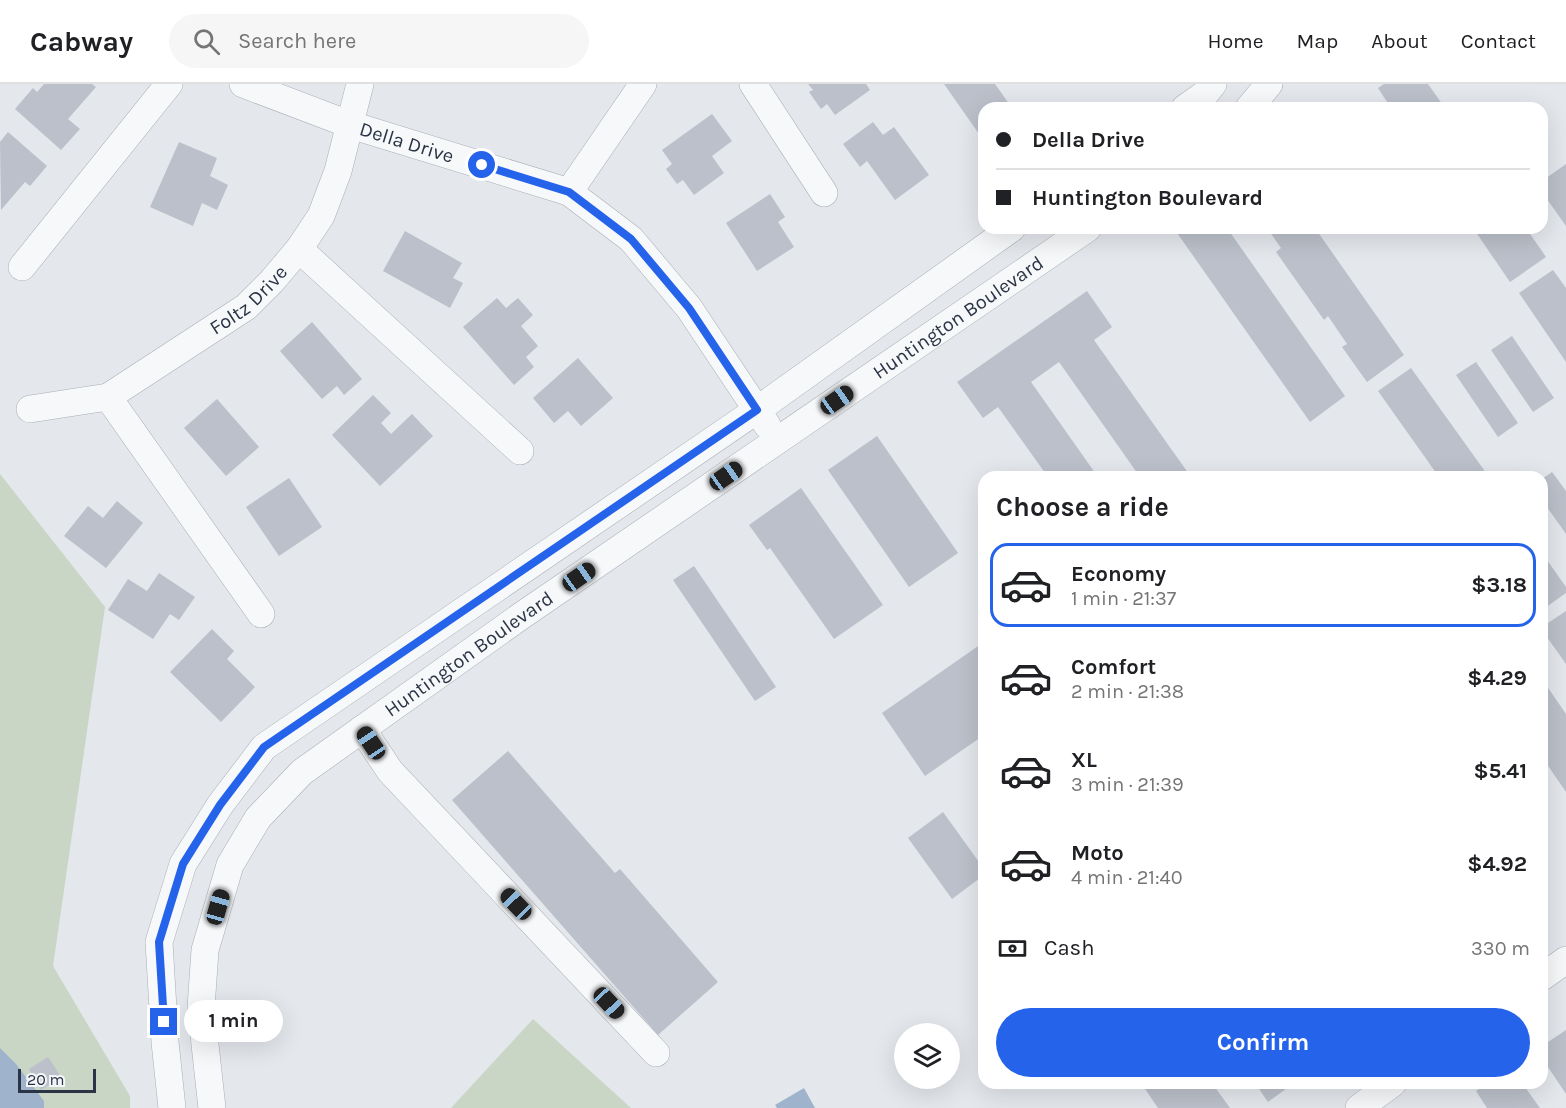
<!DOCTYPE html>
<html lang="en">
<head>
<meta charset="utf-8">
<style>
	:root { --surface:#fff; --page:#f6f6f6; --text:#202124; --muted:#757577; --line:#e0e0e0; --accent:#2563eb }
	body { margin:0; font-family:Karla,sans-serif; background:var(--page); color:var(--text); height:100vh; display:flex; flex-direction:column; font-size:22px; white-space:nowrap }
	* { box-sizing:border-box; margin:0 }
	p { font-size:20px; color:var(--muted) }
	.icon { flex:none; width:33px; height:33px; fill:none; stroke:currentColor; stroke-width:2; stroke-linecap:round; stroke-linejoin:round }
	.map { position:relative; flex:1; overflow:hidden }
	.sheet { position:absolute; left:978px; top:387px; width:570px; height:618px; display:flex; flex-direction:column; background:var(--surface); border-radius:18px; box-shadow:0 6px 24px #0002 }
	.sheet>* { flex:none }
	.top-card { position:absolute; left:978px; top:18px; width:570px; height:132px; border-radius:18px; box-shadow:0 6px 24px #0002; display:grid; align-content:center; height:132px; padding:0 18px; background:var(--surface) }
	.buttons { position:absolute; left:894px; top:939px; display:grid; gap:12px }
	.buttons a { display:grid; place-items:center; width:66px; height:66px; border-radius:50%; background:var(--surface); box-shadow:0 6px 24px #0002; font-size:30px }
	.scale { position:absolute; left:18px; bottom:15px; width:78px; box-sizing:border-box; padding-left:6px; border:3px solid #2b3445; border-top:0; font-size:16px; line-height:21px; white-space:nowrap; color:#2b3445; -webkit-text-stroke:4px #f4f6f9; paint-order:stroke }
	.end { position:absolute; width:27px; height:27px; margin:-14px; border:8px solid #2563eb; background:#fff; box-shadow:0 0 0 3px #fff }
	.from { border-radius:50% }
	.bubble { position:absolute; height:42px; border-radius:21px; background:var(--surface); box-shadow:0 6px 24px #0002; font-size:20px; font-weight:700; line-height:42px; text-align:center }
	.car { position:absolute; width:18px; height:36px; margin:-18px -9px; border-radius:8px; box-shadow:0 0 4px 2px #0007; background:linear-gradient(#222 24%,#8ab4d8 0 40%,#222 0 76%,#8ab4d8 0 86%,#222 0) }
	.top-card b { display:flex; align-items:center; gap:21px; height:57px; font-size:22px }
	.top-card b+b { border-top:2px solid var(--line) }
	.top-card i { width:15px; height:15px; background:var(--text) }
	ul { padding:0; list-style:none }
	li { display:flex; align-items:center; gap:18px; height:84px; margin:0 12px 9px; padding:0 6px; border:3px solid transparent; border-radius:18px }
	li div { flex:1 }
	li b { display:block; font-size:22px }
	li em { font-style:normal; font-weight:700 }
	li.on { border-color:var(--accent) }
	li>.icon { width:54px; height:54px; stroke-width:1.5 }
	h2 { padding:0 18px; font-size:27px; line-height:72px }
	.pay { display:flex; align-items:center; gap:15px; height:66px; padding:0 18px; font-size:22px }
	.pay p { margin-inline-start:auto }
	.cta { display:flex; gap:12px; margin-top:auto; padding:12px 18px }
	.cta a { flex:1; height:69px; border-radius:36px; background:var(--accent); color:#fff; font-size:24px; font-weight:700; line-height:69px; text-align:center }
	header { display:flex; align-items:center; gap:36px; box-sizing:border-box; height:84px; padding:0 30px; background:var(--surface); border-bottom:2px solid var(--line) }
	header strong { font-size:28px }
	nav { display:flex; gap:33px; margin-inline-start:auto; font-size:21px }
	.search { width:420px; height:54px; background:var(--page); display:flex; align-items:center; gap:15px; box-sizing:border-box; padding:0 21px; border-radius:33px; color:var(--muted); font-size:22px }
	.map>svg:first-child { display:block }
</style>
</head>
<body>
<header>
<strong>Cabway</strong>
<div class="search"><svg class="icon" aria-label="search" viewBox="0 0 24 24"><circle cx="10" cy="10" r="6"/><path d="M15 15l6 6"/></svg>Search here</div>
<nav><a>Home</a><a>Map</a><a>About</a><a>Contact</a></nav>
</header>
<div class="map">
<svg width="1566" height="1024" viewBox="0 0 1566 1024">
	<rect width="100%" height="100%" fill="#e4e7ec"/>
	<g fill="#c9d6c5">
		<path d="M0,390L105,523L53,882L130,1012V1024H0Z"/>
		<path d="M533,935L631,1024H451Z"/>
	</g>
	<g fill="#9fb4cc">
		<path d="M0,964L16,980L44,1017V1024H0Z"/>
		<path d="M804,1004L815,1024H777L775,1021Z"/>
	</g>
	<g fill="#bbc0ca">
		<path d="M44,0H92L96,3L68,35L80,45L61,66L15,25L33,4L37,8Z"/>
		<path d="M808,0H866L870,6L835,31L827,20L821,25L809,8L813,6Z"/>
		<path d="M944,0H995L1012,24H984V57Z"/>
		<path d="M1384,0H1428L1445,24H1391L1378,4Z"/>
		<path d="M712,30L732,57L712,72L724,89L694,111L683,96L677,100L666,85L672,80L662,66Z"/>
		<path d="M873,38L883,51L894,43L929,91L895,116L867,77L860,83L843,60Z"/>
		<path d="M8,48L47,82L30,102L25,98L1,126L0,58Z"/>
		<path d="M179,58L217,74L210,92L228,101L217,126L202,119L193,142L150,123Z"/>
		<path d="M1566,80V142L1542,108V97Z"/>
		<path d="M770,110L785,133L778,138L794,163L757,187L726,139Z"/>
		<path d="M1178,144H1227L1345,312L1310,338L1175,146Z"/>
		<path d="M1267,144H1315L1404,271L1367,298L1342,263L1347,260L1328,232L1324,236L1276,168L1281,164Z"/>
		<path d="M1473,144H1526L1546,173L1510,198Z"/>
		<path d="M405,147L462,179L453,194L463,199L450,224L383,187Z"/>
		<path d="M1553,186L1566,204V278L1519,209Z"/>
		<path d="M1087,207L1112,243L1094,256L1191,393H1140L1059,278L1031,298L1098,393H1048L998,323L983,334L957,298Z"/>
		<path d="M497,214L506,224L518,214L533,231L521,242L538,262L526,273L534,283L514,301L463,243Z"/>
		<path d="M312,238L362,295L344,311L337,302L322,315L280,267Z"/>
		<path d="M1512,252L1554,314L1533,328L1491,266Z"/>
		<path d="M578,274L613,314L581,342L568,327L554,339L533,314Z"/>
		<path d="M1476,278L1518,339L1498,353L1456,291Z"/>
		<path d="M1411,284L1489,393H1439L1378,307Z"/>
		<path d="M373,311L391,329L381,339L391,350L412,330L433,352L380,402L332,351Z"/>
		<path d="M217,315L259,363L226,392L184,344Z"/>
		<path d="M877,352L958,469L909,503L828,386Z"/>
		<path d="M1552,388L1566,407V450L1542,416V395Z"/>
		<path d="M289,394L322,443L279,472L246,423Z"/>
		<path d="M801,404L883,521L834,555L770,464L767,466L749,441Z"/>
		<path d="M117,417L143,439L106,484L64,452L88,422L103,434Z"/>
		<path d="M1542,469L1566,503V509L1542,526Z"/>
		<path d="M694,482L776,603L755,617L673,496Z"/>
		<path d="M159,489L195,513L179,536L170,530L153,555L108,526L128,495L147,507Z"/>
		<path d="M1566,527V580L1542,546V543Z"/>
		<path d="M212,545L234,567L227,575L255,603L221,638L170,588Z"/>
		<path d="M984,558V651L925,692L882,629Z"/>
		<path d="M1542,595L1566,630V708L1542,673Z"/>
		<path d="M508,667L615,789L620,785L718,898L658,951L452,716Z"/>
		<path d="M943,728L984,785V791L952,815L908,754Z"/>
		<path d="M1566,946V1010L1542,974V962Z"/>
		<path d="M48,973L61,993L41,1006L29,985Z"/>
		<path d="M1141,999H1212L1230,1024H1158Z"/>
		<path d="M1255,999H1294L1268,1018Z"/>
		<path d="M1488,999H1522L1540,1024H1487L1476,1007Z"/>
	</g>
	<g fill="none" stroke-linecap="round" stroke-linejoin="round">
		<g stroke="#a9aeb7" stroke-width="28">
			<g id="minor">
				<path id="s1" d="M243,0L351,41L569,108L631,155L689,224L767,341"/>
				<path d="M753,0L824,109"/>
				<path d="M1185,24L1205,10L1213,0"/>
				<path d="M1249,24L1269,0"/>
				<path d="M569,108L643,0"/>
				<path d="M299,165L520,367"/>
				<path d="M22,183L169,0"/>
				<path d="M108,313L261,530"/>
				<path id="s2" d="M30,325L108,313L246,223L272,197L299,165L321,132L338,87L360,0"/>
				<path d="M362,645L390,687L656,969"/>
				<path d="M1542,893L1566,876"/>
				<path d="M172,1024L165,958L159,858L183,780L220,721L264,663L757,326L1012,144"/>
				<path id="s3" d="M212,1024L201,924L205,866L230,781L258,734L302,688L521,532L1088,144"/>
				<path d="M1359,1024L1393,999"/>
			</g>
		</g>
		<use href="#minor" stroke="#f7f8fa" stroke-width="27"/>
	</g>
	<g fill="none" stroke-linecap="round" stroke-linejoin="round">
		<path stroke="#2563eb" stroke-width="8" d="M164,938L159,858L183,780L220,721L264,663L757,326L689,224L631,155L569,108L482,81"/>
	</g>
	<g text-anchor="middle" stroke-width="4.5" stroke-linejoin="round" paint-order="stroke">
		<g font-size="20" fill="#2b3445" stroke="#f4f6f9">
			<text dy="7" stroke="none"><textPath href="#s1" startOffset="174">Della Drive</textPath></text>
			<text dy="7" stroke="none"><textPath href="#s2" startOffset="250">Foltz Drive</textPath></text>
			<text dy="7" stroke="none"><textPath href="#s3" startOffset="1164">Huntington Boulevard</textPath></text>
			<text dy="7" stroke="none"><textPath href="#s3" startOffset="570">Huntington Boulevard</textPath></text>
		</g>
	</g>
</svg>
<div class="buttons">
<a><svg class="icon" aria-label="layers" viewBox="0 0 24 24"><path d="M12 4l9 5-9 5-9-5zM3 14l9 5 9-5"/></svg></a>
</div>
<div class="scale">20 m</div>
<i class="end from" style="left:482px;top:81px"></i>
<i class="end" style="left:164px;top:938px"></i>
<div class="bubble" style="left:184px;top:916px;width:99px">1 min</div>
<i class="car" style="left:837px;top:316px;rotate:55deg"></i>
<i class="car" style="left:726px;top:392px;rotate:55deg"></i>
<i class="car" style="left:579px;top:493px;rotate:55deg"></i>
<i class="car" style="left:371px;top:659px;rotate:326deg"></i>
<i class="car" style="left:516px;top:820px;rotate:316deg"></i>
<i class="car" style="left:218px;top:823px;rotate:16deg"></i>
<i class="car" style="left:609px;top:919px;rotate:137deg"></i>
<div class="top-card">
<b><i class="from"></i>Della Drive</b>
<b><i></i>Huntington Boulevard</b>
</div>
<section class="sheet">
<h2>Choose a ride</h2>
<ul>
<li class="on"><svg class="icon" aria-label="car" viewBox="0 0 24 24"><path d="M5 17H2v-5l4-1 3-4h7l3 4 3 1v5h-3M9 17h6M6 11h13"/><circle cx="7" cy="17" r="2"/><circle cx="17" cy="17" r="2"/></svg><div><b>Economy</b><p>1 min · 21:37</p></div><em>$3.18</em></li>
<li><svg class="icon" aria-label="car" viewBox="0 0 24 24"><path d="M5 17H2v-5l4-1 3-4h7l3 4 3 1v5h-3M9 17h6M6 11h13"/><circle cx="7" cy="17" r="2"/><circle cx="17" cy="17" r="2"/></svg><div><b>Comfort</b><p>2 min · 21:38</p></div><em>$4.29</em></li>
<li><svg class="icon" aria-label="car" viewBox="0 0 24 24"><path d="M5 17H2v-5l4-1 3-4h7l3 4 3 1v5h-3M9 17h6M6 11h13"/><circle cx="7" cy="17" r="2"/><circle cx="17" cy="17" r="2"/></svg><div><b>XL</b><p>3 min · 21:39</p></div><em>$5.41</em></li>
<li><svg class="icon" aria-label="car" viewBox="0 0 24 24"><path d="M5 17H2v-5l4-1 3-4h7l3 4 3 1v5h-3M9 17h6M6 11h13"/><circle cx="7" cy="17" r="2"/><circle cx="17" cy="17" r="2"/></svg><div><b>Moto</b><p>4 min · 21:40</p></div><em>$4.92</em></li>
</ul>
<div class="pay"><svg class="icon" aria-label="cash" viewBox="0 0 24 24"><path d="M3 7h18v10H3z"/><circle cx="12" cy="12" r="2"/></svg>Cash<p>330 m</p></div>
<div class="cta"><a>Confirm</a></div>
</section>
</div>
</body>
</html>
